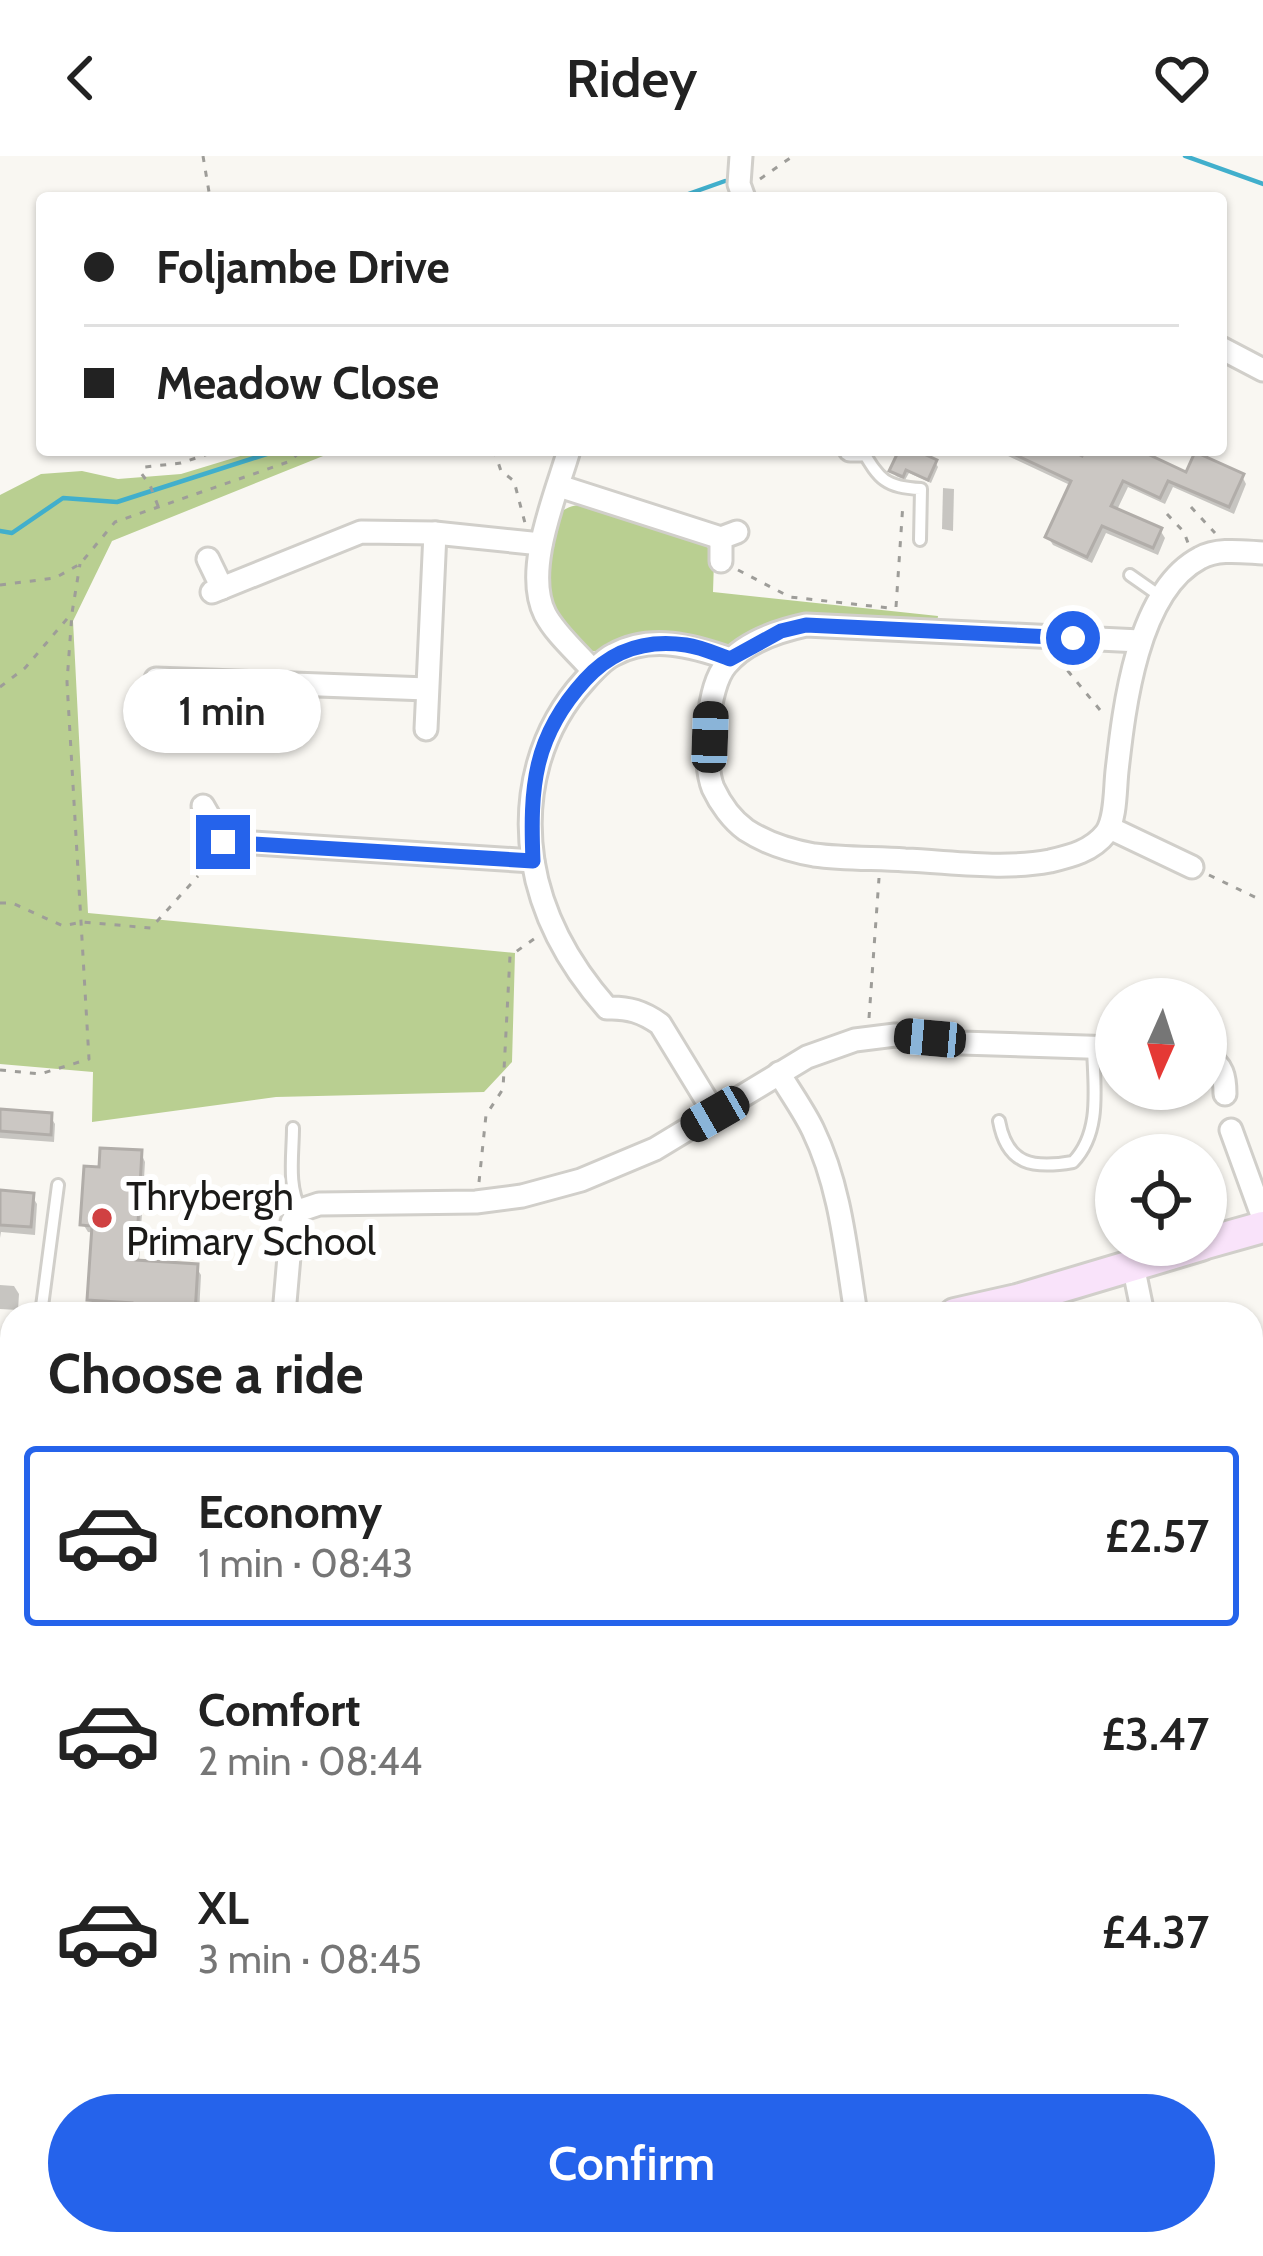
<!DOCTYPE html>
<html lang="en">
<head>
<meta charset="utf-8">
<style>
	:root { --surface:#fff; --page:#f2f2f2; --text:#222; --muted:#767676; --line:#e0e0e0; --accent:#2563eb }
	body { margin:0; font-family:Cabin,sans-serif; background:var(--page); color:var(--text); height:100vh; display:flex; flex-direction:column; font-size:45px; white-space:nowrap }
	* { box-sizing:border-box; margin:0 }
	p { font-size:39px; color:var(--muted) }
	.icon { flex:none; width:66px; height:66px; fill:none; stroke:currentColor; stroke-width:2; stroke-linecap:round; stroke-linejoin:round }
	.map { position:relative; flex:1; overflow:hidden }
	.drawer { position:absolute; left:0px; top:1146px; width:1263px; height:954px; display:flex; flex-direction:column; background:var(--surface); border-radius:36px 36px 0 0; box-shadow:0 3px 9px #0004 }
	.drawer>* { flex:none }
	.hud { position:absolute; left:36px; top:36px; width:1191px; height:264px; border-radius:12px; box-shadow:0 3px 9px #0004; display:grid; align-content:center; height:264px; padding:0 48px; background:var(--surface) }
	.needle { width:78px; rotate:183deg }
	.controls { position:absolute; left:1095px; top:822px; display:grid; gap:24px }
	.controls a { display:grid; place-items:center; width:132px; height:132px; border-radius:50%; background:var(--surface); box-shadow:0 3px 9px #0004; font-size:60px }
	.end { position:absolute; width:54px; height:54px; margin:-27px; border:15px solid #2563eb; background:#fff; box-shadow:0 0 0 6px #fff }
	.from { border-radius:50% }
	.bubble { position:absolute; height:84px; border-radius:42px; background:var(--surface); box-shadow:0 3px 9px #0004; font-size:39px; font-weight:600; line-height:84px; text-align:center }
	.car { position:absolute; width:36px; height:72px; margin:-36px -18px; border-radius:15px; box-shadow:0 0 9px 3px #0007; background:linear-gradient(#222 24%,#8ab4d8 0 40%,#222 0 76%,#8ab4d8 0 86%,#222 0) }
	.hud b { display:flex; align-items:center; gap:42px; height:114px; font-size:45px }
	.hud b+b { border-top:3px solid var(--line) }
	.hud i { width:30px; height:30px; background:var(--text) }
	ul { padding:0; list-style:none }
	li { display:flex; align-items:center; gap:36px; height:180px; margin:0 24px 18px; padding:0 24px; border:6px solid transparent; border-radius:12px }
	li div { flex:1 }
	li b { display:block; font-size:45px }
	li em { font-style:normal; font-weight:600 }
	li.on { border-color:var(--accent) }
	li>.icon { width:108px; height:108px; stroke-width:1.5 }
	h2 { padding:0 48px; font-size:54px; line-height:144px }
	.cta { display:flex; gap:24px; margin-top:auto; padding:24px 48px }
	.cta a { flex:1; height:138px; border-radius:72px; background:var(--accent); color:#fff; font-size:48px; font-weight:600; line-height:138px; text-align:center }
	header { display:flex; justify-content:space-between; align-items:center; height:156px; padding:0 48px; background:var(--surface); font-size:54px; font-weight:600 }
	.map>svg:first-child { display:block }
</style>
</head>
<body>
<header><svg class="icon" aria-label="back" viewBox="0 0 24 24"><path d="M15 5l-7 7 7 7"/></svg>Ridey<svg class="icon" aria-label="heart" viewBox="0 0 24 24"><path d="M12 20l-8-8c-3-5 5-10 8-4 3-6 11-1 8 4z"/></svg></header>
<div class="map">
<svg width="1263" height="2100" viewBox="0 0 1263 2100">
	<rect width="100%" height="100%" fill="#f9f7f2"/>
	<g fill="#b9cf91">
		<path d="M260,294H338L112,385L73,465L88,757L515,797L512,906L484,936L276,941L92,966L93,916L0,908V339L41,318L82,315L118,323L181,318Z"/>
		<path d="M585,348L706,388L714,405L713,436L938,460L937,467L788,462L722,491C700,486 680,475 658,479C636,482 607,502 585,493C573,488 551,453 546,440C543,430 551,367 559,358C565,351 576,349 585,348Z"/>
		<path d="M1257,1615L1263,1620V2100H1002L1005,2088H1251V1623Z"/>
	</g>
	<g fill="#0003">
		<path d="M902,294L935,306L938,311L931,327L909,317L905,324L896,320L893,315Z"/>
		<path d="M1003,294H1064L1084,304L1088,294H1132L1188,321L1242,320L1246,328L1234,358L1173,331L1165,348L1128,331L1116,356L1160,374L1165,382L1158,399L1106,377L1092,407L1053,389L1048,381L1072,330L1006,299Z"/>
		<path d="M943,332L954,333L953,375L942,373Z"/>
		<path d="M0,956L50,960L55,968L54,986L0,982Z"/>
		<path d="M141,997L145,1006L139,1107L196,1111L201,1119L199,1158H135V1155L95,1152L91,1144L95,1077L88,1076L83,1068L101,1014Z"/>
		<path d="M0,1037L32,1040L37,1048L35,1079L1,1076L0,1082Z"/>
		<path d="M0,1129L14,1130L19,1138L18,1154L0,1153Z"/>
	</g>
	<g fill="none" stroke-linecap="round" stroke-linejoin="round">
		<g stroke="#41afcc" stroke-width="4.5">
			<path d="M1185,0L1263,28"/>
			<path d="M677,42L725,25"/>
			<path d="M0,375L12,377L63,342L117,346L279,294"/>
		</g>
	</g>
	<g fill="#cbc7c3" stroke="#b1ada9" stroke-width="3">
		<path d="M899,294H915L937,304L928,324L906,314L903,321L889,315Z"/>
		<path d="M1005,294H1071L1082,300L1085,294H1139L1186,316L1195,296L1244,318L1229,351L1168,325L1160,342L1123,325L1111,350L1162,372L1153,392L1102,370L1087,401L1045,381L1071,325Z"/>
		<path d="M0,953L52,957L51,979L0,975Z"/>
		<path d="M100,992L142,994L136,1104L198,1108L195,1158H132V1147L87,1144L92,1070L80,1069L84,1010L99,1011Z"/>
		<path d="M0,1034L34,1037L31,1071L0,1069Z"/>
	</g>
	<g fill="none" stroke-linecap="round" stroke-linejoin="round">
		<g stroke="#d1cfca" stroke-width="16">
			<g id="lane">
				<path d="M862,294C880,324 885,331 921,333L920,384"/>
				<path d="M1130,419L1160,440"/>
				<path d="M999,965C1007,1009 1033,1013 1073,1006C1102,976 1094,930 1093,891"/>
				<path d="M293,972C293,998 287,1031 301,1054"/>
				<path d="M41,1158L58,1029"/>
				<path d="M0,1223L12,1225"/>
				<path d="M1037,2088L1045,2094"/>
				<path d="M523,2100L535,2088"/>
				<path d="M777,2100L782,2088"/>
			</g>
		</g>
		<g stroke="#d1cfca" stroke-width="27">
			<g id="street">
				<path d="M741,0L739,28L744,42"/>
				<path d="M1221,192L1263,214"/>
				<path d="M569,294C556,339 523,414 545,458C556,479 578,497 593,515"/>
				<path d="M850,294H861"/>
				<path d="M559,330L721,382"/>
				<path d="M208,403L222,432"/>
				<path d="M721,405V382L737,376"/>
				<path d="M212,436L361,376L435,377L541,388"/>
				<path d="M1140,485L806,469C778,475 745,486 726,509C707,531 702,604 713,632C720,647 732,664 746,674C766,687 791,695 814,699C844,703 875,702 905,704C953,706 1003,714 1050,705C1071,700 1092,695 1106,677C1116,663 1115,633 1117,615C1124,552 1137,435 1200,402C1218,392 1243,396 1263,397"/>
				<path d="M156,523L427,533"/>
				<path d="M426,573L435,377"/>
				<path d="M203,650L223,685L212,705"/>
				<path d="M1110,672L1192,711"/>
				<path d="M223,685L533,705"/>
				<path d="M1206,900C1223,909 1225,921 1225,938"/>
				<path d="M779,917C790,936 804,955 813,974C841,1032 846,1096 856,1158"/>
				<path d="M715,958L660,868C643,856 628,851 607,852C570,810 542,761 533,705C523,638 540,573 585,524C593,515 603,504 613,499C651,478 693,490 730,503"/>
				<path d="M1231,974L1263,1062"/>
				<path d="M1133,1109L1143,1158"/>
				<path d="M284,1158L292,1066L301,1054L319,1048L476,1046L522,1040L581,1024L655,993L807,901L855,884L895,879L961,887L1116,892"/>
				<path d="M0,2008L12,1972"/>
				<path d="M0,2022L12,2040"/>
				<path d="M158,2088L198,2100"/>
				<path d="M355,2088L384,2094L406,2088"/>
				<path d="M805,2088H815"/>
				<path d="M846,2088L863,2093L872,2100"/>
				<path d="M251,2100L266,2088"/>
			</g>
		</g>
		<g stroke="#d1cfca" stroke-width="36">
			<g id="secondary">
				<path d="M1206,1087L1263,1071"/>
				<path d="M955,1158L1017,1144L1201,1089"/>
				<path d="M0,1254L12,1264"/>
				<path d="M0,1439L12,1422"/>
			</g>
		</g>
		<g stroke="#a272a4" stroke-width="39">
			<g id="primary">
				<path d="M1251,1370L1263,1359"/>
				<path d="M700,2100L712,2088"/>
			</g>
		</g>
		<g stroke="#9e9d99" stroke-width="3" stroke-dasharray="6 9" stroke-linecap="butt">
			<path d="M203,0L210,42"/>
			<path d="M760,23L793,0"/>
			<path d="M494,294L501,315L514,325L525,367"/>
			<path d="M158,350L150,329L141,317L145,311L181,307L220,294"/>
			<path d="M1191,351L1215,377"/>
			<path d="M1167,358L1184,376L1188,387"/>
			<path d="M738,414L790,441L889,452"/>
			<path d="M0,429L55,422L80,408L115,366L288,306L303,294"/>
			<path d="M896,451L903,347"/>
			<path d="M1058,503L1105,560"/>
			<path d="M0,531L25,512L72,457L80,408"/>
			<path d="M1209,719L1263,745"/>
			<path d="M0,747H12L63,770L82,766L151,772L198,720"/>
			<path d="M869,862L879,722"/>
			<path d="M0,914L40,918L89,903L67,526L72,457"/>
			<path d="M479,1026L486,959L503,933L510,800L538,780"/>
			<path d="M0,1520L12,1524"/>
			<path d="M1251,1935L1263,1944"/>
			<path d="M1251,1969L1263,1975"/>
		</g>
		<use href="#lane" stroke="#fff" stroke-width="10"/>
		<use href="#street" stroke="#fff" stroke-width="21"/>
		<use href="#secondary" stroke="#f9e3fa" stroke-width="30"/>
		<use href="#primary" stroke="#f2c7f6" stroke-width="33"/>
	</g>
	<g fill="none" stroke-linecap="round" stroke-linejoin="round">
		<path stroke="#2563eb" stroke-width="15" d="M223,686L533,705C530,631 533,581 585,524C612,494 645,483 686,489C701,491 716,498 730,503L781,475L806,469L1073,482"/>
	</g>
	<circle fill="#d04142" stroke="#fff" stroke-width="4.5" cx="102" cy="1062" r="12"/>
	<g text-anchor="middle" stroke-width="12" stroke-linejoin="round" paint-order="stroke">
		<g font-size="39" fill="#1b1a18" stroke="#fff" text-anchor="start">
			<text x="126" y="1054">Thrybergh<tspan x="126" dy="45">Primary School</tspan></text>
		</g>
	</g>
</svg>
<div class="controls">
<a><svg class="needle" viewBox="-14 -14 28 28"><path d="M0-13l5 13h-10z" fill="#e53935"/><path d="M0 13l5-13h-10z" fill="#767676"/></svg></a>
<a><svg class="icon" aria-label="locate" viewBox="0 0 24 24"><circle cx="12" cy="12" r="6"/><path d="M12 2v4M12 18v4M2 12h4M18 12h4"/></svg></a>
</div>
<i class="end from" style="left:1073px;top:482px"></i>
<i class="end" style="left:223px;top:686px"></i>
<div class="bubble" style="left:123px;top:513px;width:198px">1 min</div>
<i class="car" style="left:710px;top:581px;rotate:2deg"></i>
<i class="car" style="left:930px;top:882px;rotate:275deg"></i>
<i class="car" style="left:715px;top:958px;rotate:240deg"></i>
<div class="hud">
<b><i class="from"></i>Foljambe Drive</b>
<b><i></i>Meadow Close</b>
</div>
<section class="drawer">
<h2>Choose a ride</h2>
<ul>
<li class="on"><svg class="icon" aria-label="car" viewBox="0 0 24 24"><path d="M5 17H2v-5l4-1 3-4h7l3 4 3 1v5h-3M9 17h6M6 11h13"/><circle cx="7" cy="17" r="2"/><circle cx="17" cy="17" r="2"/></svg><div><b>Economy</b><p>1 min · 08:43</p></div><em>£2.57</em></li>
<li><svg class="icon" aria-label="car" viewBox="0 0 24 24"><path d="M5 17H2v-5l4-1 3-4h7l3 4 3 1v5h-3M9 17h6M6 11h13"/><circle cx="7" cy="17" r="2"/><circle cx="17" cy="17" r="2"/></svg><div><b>Comfort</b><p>2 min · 08:44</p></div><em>£3.47</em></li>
<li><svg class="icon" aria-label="car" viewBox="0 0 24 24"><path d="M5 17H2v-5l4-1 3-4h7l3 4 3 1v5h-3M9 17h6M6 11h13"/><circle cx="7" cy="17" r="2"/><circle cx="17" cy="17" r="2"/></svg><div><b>XL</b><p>3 min · 08:45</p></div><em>£4.37</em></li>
</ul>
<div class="cta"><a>Confirm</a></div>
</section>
</div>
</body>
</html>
